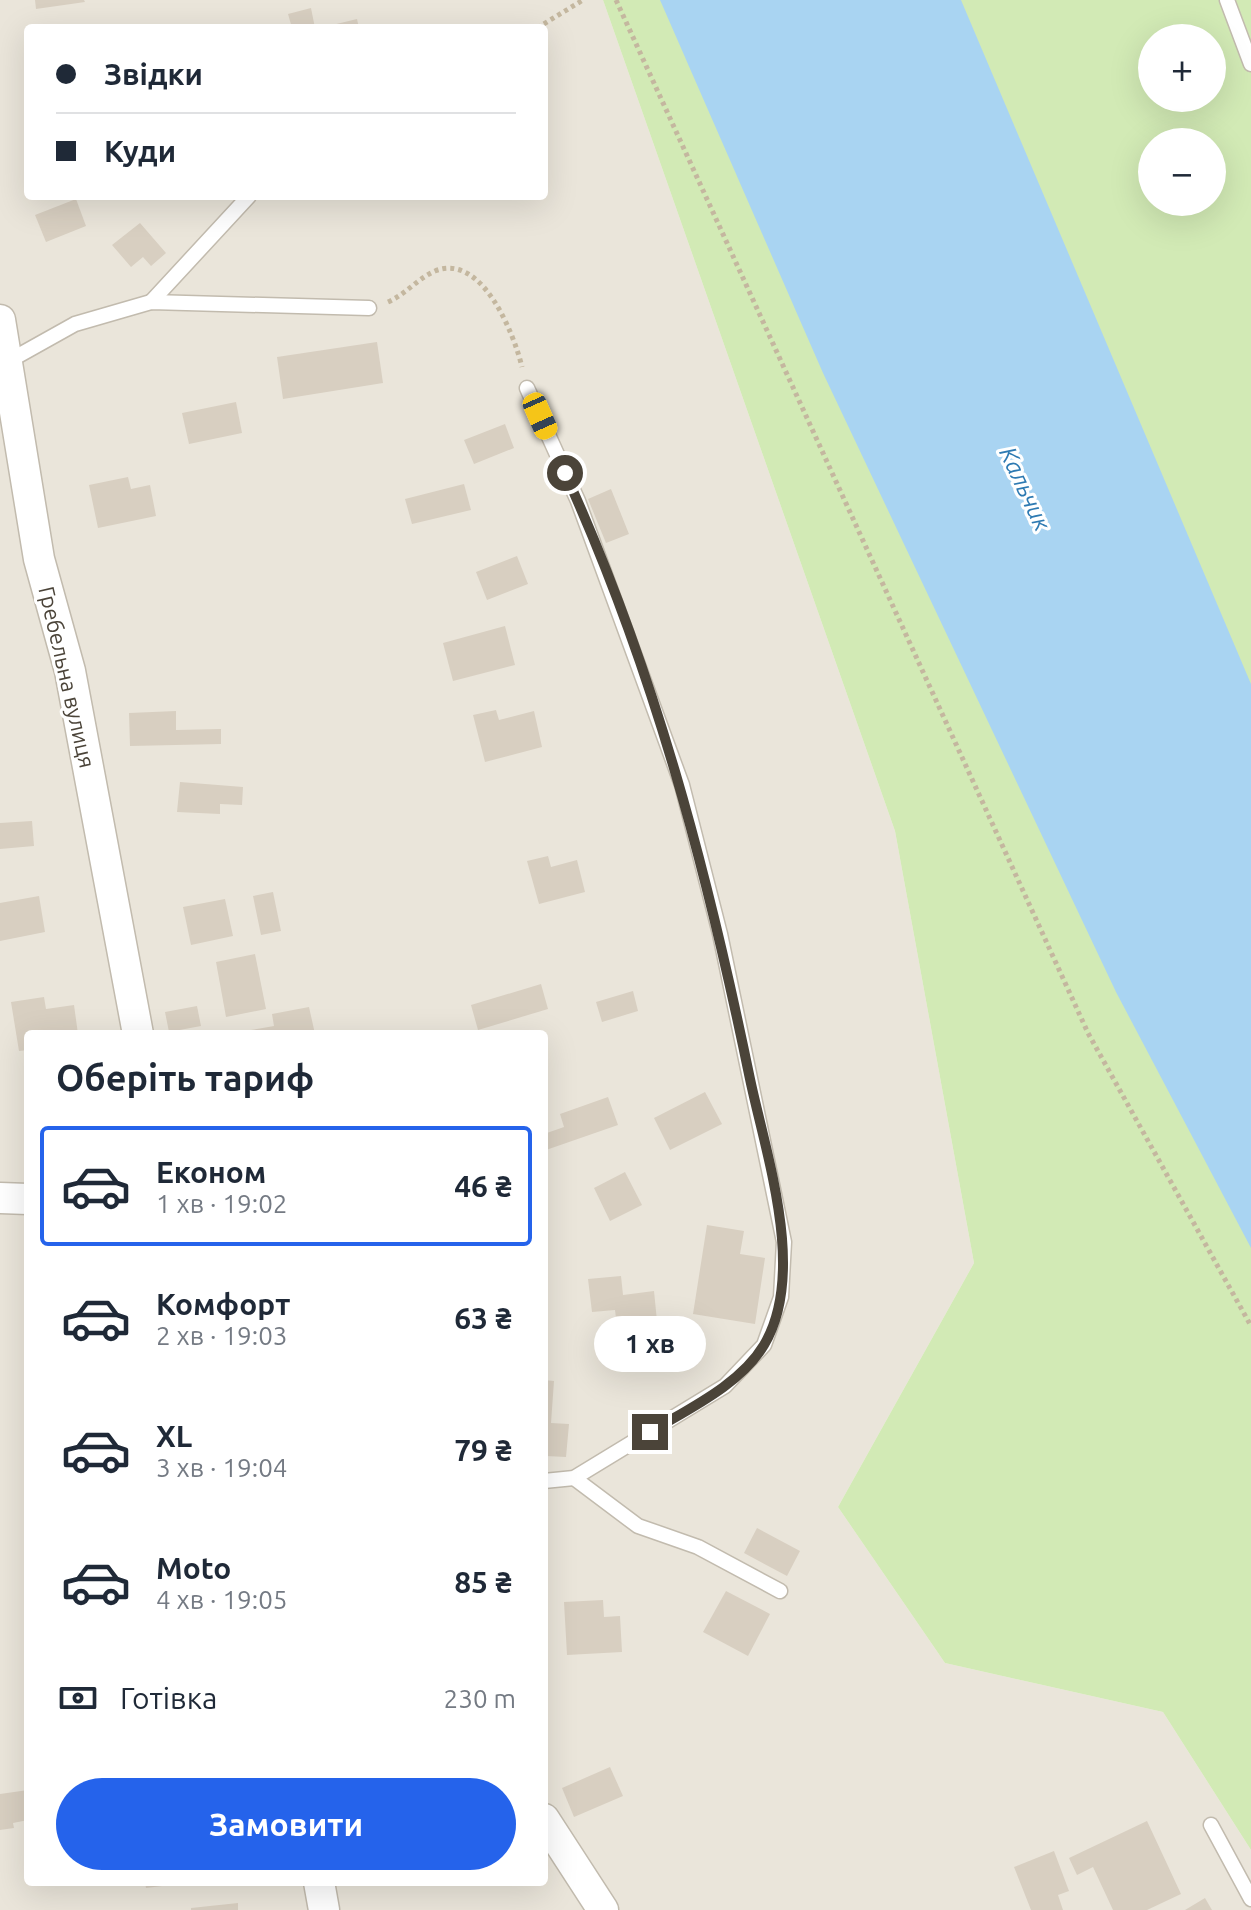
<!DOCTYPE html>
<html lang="uk">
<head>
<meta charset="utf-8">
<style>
	:root { --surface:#fff; --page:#f2f2f3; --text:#1f2937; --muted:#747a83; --line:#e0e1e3; --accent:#2563eb }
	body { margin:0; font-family:Ubuntu,sans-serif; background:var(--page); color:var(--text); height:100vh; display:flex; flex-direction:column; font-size:30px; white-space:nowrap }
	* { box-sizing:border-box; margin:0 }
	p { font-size:26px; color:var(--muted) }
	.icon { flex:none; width:44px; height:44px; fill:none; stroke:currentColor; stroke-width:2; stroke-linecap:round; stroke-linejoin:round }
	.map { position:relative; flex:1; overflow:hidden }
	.details { position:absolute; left:24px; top:1030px; width:524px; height:856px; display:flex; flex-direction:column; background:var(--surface); border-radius:8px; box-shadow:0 8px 32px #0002 }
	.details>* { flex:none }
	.banner { position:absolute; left:24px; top:24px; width:524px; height:176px; border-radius:8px; box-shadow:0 8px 32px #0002; display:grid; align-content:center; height:176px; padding:0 32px; background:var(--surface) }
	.fabs { position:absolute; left:1138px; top:24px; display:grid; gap:16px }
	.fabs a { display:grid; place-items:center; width:88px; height:88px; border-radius:50%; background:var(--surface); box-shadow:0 8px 32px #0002; font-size:40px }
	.end { position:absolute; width:36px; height:36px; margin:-18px; border:10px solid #4b4439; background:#fff; box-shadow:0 0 0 4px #fff }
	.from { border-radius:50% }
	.bubble { position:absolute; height:56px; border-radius:28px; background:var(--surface); box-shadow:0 8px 32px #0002; font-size:26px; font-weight:700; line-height:56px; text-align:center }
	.car { position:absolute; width:24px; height:48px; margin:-24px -12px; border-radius:10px; box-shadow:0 0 6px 2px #0007; background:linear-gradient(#f5c518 24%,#345 0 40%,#f5c518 0 76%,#345 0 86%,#f5c518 0) }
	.banner b { display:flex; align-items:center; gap:28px; height:76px; font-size:30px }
	.banner b+b { border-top:2px solid var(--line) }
	.banner i { width:20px; height:20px; background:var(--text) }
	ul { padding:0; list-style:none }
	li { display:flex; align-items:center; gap:24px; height:120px; margin:0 16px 12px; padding:0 16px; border:4px solid transparent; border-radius:8px }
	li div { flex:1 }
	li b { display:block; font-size:30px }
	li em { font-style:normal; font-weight:700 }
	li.selected { border-color:var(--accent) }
	li>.icon { width:72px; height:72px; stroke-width:1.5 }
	h2 { padding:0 32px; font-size:36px; line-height:96px }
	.pay { display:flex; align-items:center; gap:20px; height:88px; padding:0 32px; font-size:30px }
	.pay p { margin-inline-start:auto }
	.cta { display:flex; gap:16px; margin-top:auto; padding:16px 32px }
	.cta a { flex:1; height:92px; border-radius:48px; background:var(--accent); color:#fff; font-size:32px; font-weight:700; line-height:92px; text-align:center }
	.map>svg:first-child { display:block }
</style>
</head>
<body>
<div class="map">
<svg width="1251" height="1910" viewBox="0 0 1251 1910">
	<rect width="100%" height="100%" fill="#f6f3ec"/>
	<path fill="#eae5da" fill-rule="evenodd" d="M0,0H603L895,831L974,1263L838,1507L945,1663L1163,1712L1251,1850V1910H0ZM28,28H544V196H28ZM28,1034H544V1882H28Z"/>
	<path fill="#d2eab5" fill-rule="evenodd" d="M603,0H1251V1850L1163,1712L945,1663L838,1507L974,1263L895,831ZM1152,38H1212V98H1152ZM1152,142H1212V202H1152Z"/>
	<path fill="#a9d4f2" d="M660,0H961L1251,684V1248L1116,992L823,373Z"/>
	<g fill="#d8cfc1">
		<path d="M35,0H84L85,2L36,9Z"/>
		<path d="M311,8L315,28H292L288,14Z"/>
		<path d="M357,19L359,28H324V27Z"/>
		<path d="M76,199L86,226L46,242L35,215Z"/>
		<path d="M140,223L166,253L151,266L143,257L131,267L112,245Z"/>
		<path d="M377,342L383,383L283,399L277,357Z"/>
		<path d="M236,402L242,433L189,444L182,413Z"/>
		<path d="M505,424L514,448L474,464L464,440Z"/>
		<path d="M128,477L131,489L150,485L156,516L98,528L89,485Z"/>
		<path d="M464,484L471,510L412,524L405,499Z"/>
		<path d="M611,489L629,534L606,543L588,499Z"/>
		<path d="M517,556L528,584L487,600L476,572Z"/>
		<path d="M505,626L515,665L453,681L443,643Z"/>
		<path d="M496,710L499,720L534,711L542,747L485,762L473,715Z"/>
		<path d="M176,711V730L221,729V744L130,746L129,713Z"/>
		<path d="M180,782L243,787L242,805L220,804V814L177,812Z"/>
		<path d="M32,821L34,846L0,849V823Z"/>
		<path d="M548,856L551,867L577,860L585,892L539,904L527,861Z"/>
		<path d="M273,892L281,931L261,935L253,896Z"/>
		<path d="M39,896L45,932L0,941V903Z"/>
		<path d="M225,899L233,936L191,945L183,907Z"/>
		<path d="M255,954L266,1009L226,1017L216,962Z"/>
		<path d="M541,984L548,1009L478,1030L471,1005Z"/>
		<path d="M633,991L638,1011L602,1022L596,1002Z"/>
		<path d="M44,997L46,1009L74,1005L78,1034H28V1050L19,1051L11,1002Z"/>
		<path d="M197,1006L201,1026L169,1032L165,1012Z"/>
		<path d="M309,1007L315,1034H252L251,1030L274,1026L272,1014Z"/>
		<path d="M705,1092L722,1124L670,1150L654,1118Z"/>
		<path d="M608,1097L618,1125L546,1150L544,1134L564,1127L560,1114Z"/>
		<path d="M625,1172L642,1205L610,1221L594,1188Z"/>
		<path d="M707,1225L744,1231L740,1254L765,1258L755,1324L693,1314Z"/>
		<path d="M621,1276L623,1295L654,1291L657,1321L617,1326L615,1310L592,1312L588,1279Z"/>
		<path d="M544,1380L554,1381L551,1423L569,1424L566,1457L546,1456Z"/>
		<path d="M757,1528L800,1551L787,1576L744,1553Z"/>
		<path d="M726,1591L770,1614L748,1656L703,1632Z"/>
		<path d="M603,1600L604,1617L620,1616L622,1652L567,1655L564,1602Z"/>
		<path d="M610,1767L623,1796L574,1817L562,1788Z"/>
		<path d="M28,1790V1820L13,1823L14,1828L0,1830V1794Z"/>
		<path d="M1147,1821L1181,1894L1147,1910H1113L1093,1867L1077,1875L1069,1858Z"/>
		<path d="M1054,1851L1069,1891L1058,1895L1063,1910H1031L1014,1867Z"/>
		<path d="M145,1882H178V1884L146,1888Z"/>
		<path d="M1205,1898L1212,1910H1185Z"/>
		<path d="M238,1903V1910H191V1908Z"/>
	</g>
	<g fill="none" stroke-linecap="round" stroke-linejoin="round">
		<g stroke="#c2bbae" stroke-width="17">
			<g id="lane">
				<path d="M1227,0L1251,64"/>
				<path d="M151,302L249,196"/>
				<path d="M7,362L75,324L151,302L369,308"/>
				<path d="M527,388L578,501L682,785L720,934L784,1242L781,1297L764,1345L725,1386L574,1478L544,1481"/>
				<path d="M574,1478L638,1526L698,1547L780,1591"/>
				<path d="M1211,1825L1251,1899"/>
			</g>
		</g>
		<g stroke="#c2bbae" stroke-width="33">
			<g id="street">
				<path d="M0,320L39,559L70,671L138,1034"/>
				<path d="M0,1198L28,1199"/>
				<path d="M544,1819L603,1910"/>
				<path d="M319,1882L324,1910"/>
			</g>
		</g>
		<g stroke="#c4b79f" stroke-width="5" stroke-dasharray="4 4" stroke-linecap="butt">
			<path d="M616,0L1088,1033L1251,1326"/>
			<path d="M537,28L583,0"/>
			<path d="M388,302C406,294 417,279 435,271C482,252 514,334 522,367"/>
		</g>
		<use href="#lane" stroke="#fff" stroke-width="14"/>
		<use href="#street" stroke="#fff" stroke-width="30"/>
	</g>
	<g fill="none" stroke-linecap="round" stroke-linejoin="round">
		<path stroke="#4b4439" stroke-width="10" d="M565,473C654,668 707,870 750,1079C766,1155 807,1273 764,1345C740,1385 688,1409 650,1432"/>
	</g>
	<g text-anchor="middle" stroke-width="6" stroke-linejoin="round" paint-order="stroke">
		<g font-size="22" fill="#4b4439" stroke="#fff">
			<text transform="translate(67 677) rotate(77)" y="8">Гребельна вулиця</text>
		</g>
		<g font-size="24" font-style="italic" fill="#2e7ab2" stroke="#fff">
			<text transform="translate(1025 489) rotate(65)" y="8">Кальчик</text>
		</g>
	</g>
</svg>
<div class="fabs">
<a>+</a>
<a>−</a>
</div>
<i class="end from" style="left:565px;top:473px"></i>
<i class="end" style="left:650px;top:1432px"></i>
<div class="bubble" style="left:594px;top:1316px;width:112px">1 хв</div>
<i class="car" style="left:540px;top:416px;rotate:156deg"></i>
<div class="banner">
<b><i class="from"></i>Звідки</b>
<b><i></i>Куди</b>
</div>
<section class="details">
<h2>Оберіть тариф</h2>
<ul>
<li class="selected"><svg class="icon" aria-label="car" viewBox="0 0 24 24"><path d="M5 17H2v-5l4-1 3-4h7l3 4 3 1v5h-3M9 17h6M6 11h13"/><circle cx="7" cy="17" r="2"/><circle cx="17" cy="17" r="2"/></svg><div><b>Економ</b><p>1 хв · 19:02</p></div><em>46 ₴</em></li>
<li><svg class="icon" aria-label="car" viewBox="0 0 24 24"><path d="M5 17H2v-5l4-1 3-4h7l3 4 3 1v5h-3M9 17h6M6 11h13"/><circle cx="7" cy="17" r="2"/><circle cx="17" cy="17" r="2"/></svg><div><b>Комфорт</b><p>2 хв · 19:03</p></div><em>63 ₴</em></li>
<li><svg class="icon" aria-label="car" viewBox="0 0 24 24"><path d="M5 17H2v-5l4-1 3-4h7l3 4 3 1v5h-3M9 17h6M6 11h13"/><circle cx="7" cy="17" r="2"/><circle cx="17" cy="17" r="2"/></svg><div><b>XL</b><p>3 хв · 19:04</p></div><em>79 ₴</em></li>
<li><svg class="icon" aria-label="car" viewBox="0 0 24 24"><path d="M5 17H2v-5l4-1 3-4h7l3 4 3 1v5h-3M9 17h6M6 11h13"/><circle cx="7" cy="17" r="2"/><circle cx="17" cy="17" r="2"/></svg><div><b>Moto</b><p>4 хв · 19:05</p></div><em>85 ₴</em></li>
</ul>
<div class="pay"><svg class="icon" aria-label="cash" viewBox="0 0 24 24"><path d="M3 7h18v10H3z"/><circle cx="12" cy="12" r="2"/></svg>Готівка<p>230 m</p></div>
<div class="cta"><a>Замовити</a></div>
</section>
</div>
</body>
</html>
